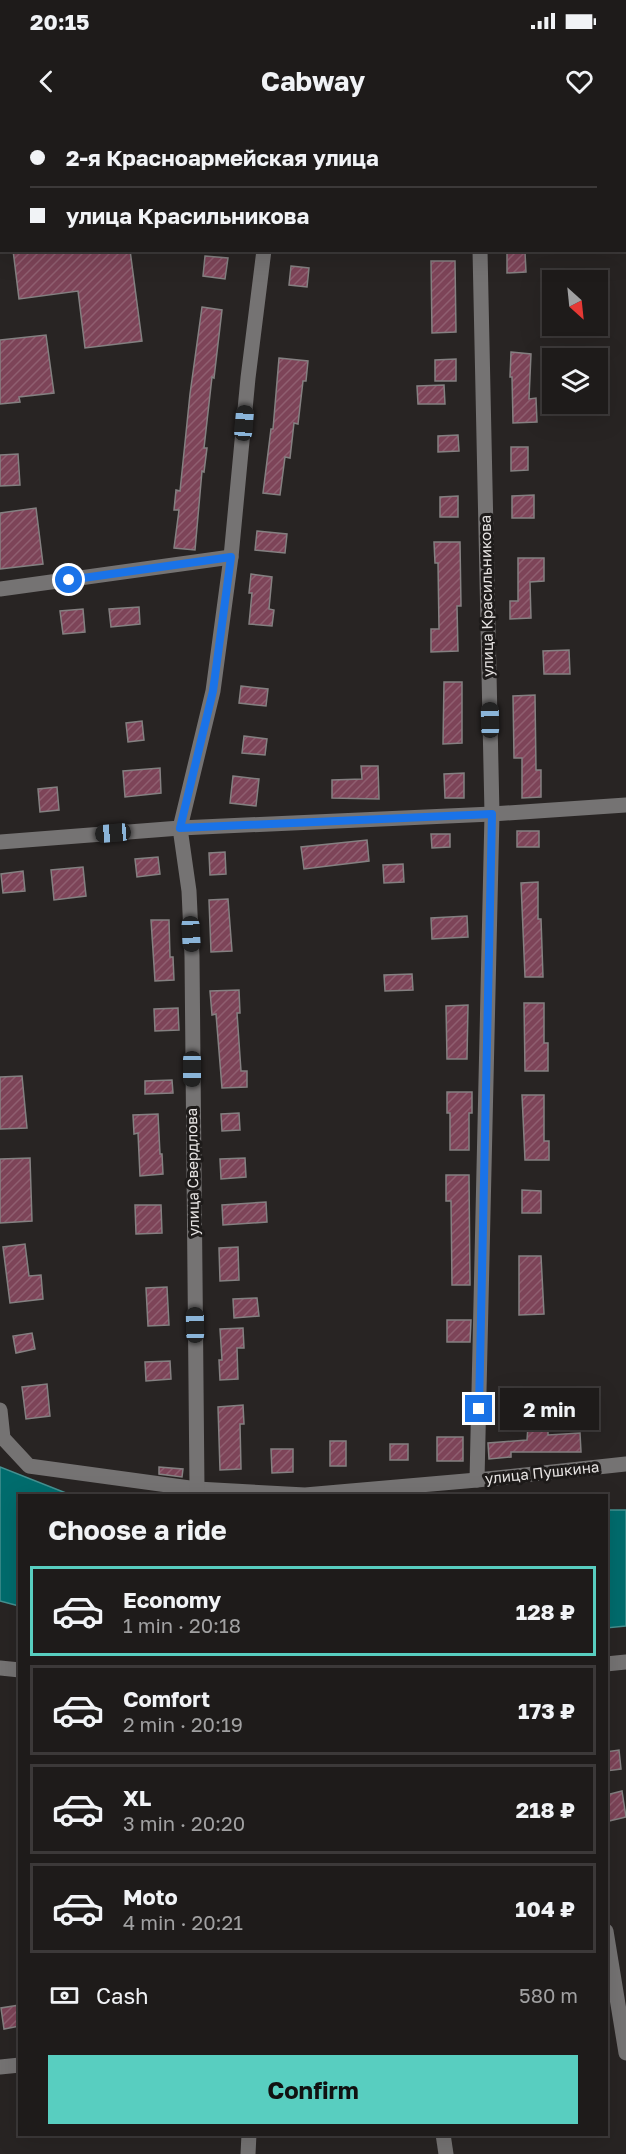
<!DOCTYPE html>
<html lang="en">
<head>
<meta charset="utf-8">
<style>
	:root { --surface:#1e1b1a; --page:#2b2827; --text:#f1f3f6; --muted:#a1a1a2; --line:#3c3939; --accent:#58cec0 }
	body { margin:0; font-family:"Golos Text",sans-serif; background:var(--page); color:var(--text); height:100vh; display:flex; flex-direction:column; font-size:22px; white-space:nowrap }
	* { box-sizing:border-box; margin:0 }
	p { font-size:20px; color:var(--muted) }
	.icon { flex:none; width:33px; height:33px; fill:none; stroke:currentColor; stroke-width:2; stroke-linecap:round; stroke-linejoin:round }
	.map { position:relative; flex:1; overflow:hidden }
	.side { position:absolute; left:18px; top:1374px; width:590px; height:642px; display:flex; flex-direction:column; background:var(--surface); border-radius:0px; box-shadow:0 6px 24px #0002,0 0 0 2px var(--line) }
	.side>* { flex:none }
	.hud { position:absolute; left:0px; top:0px; width:627px; height:132px; box-shadow:0 6px 24px #0002,0 0 0 2px var(--line); display:grid; align-content:center; height:132px; padding:0 30px; background:var(--surface) }
	.needle { width:39px; rotate:153deg }
	.fabs { position:absolute; left:542px; top:150px; display:grid; gap:12px }
	.fabs a { display:grid; place-items:center; width:66px; height:66px; border-radius:0px; background:var(--surface); box-shadow:0 6px 24px #0002,0 0 0 2px var(--line); font-size:30px }
	.end { position:absolute; width:27px; height:27px; margin:-14px; border:8px solid #1a73e8; background:#fff; box-shadow:0 0 0 3px #fff }
	.from { border-radius:50% }
	.bubble { position:absolute; height:42px; border-radius:0px; background:var(--surface); box-shadow:0 6px 24px #0002,0 0 0 2px var(--line); font-size:20px; font-weight:700; line-height:42px; text-align:center }
	.car { position:absolute; width:18px; height:36px; margin:-18px -9px; border-radius:8px; box-shadow:0 0 4px 2px #0007; background:linear-gradient(#222 24%,#8ab4d8 0 40%,#222 0 76%,#8ab4d8 0 86%,#222 0) }
	.hud b { display:flex; align-items:center; gap:21px; height:57px; font-size:22px }
	.hud b+b { border-top:2px solid var(--line) }
	.hud i { width:15px; height:15px; background:var(--text) }
	ul { padding:0; list-style:none }
	li { display:flex; align-items:center; gap:18px; height:90px; margin:0 12px 9px; padding:0 18px; border:3px solid var(--line); border-radius:0px }
	li div { flex:1 }
	li b { display:block; font-size:22px }
	li em { font-style:normal; font-weight:700 }
	li.active { border-color:var(--accent) }
	li>.icon { width:54px; height:54px; stroke-width:1.5 }
	h2 { padding:0 30px; font-size:27px; line-height:72px }
	.pay { display:flex; align-items:center; gap:15px; height:66px; padding:0 30px; font-size:22px }
	.pay p { margin-inline-start:auto }
	.primary-button { display:flex; gap:12px; margin-top:auto; padding:12px 30px }
	.primary-button a { flex:1; height:69px; border-radius:0px; background:var(--accent); color:#111; font-size:24px; font-weight:700; line-height:69px; text-align:center }
	.status { display:flex; justify-content:space-between; align-items:center; height:42px; padding:0 30px; background:var(--surface); direction:ltr }
	.status svg { height:16px; fill:currentColor }
	header { display:flex; justify-content:space-between; align-items:center; height:78px; padding:0 30px; background:var(--surface); font-size:27px; font-weight:700 }
	.map>svg:first-child { display:block }
</style>
</head>
<body>
<div class="status"><b>20:15</b><svg viewBox="0 0 49 12"><path d="M0 12V9h3v3zM5 12V6h3v6zM10 12V3h3v9zM15 12V0h3v12zM26 1h20v11H26zM47 4h2v5h-2z"/></svg></div>
<header><svg class="icon" aria-label="back" viewBox="0 0 24 24"><path d="M15 5l-7 7 7 7"/></svg>Cabway<svg class="icon" aria-label="heart" viewBox="0 0 24 24"><path d="M12 20l-8-8c-3-5 5-10 8-4 3-6 11-1 8 4z"/></svg></header>
<div class="map">
<svg width="626" height="2034" viewBox="0 0 626 2034">
	<defs>
		<pattern id="building-hatch" width="6" height="6" patternUnits="userSpaceOnUse" patternTransform="scale(1.5)"><rect width="6" height="6" fill="#7d4458"/><path d="M-1 1l2-2M0 6l6-6M5 7l2-2" fill="none" stroke="#8f5f70"/></pattern>
	</defs>
	<rect width="100%" height="100%" fill="#282423"/>
	<g fill="#006c6d" stroke="#459090" stroke-width="1.5">
		<path d="M0,1347L71,1375L20,1376L19,1486L0,1481Z"/>
		<path d="M606,1390H626V1506L606,1508Z"/>
	</g>
	<g fill="url(#building-hatch)" stroke="#848081" stroke-width="1.5">
		<path d="M13,130H130L142,221L85,228L78,171L19,179Z"/>
		<path d="M507,132H525L526,152L507,153Z"/>
		<path d="M205,136L228,138L225,159L203,156Z"/>
		<path d="M431,141H455L456,212L432,213Z"/>
		<path d="M291,146L309,148L307,167L289,165Z"/>
		<path d="M202,187L222,190L214,258L212,257L204,328H207L204,352L202,351L195,430L174,428L179,390H174L176,370L180,371L190,274Z"/>
		<path d="M46,215L54,273L19,277L20,282L0,284V220Z"/>
		<path d="M511,232L531,234L529,279L536,278L537,302L513,303L512,257H510Z"/>
		<path d="M279,238L308,241L306,261H303L298,304L294,303L290,338L285,337L280,375L263,373L271,309H273Z"/>
		<path d="M456,239V261H435V240Z"/>
		<path d="M444,265L445,284H418L417,266Z"/>
		<path d="M458,315L459,331L438,332V316Z"/>
		<path d="M511,327H528V350L511,351Z"/>
		<path d="M18,334L20,365L0,366V335Z"/>
		<path d="M534,375V398H512V376Z"/>
		<path d="M458,376V397H440V377Z"/>
		<path d="M36,388L43,444L0,449V393Z"/>
		<path d="M257,411L287,414L285,433L255,430Z"/>
		<path d="M434,422H460L461,486H457L458,531L431,532V509H439L438,443H435Z"/>
		<path d="M518,438H544V461L530,462L531,498L510,499V481H518Z"/>
		<path d="M251,454L272,457L269,489L274,490L272,506L249,504L252,473H249Z"/>
		<path d="M139,487L140,504L111,507L109,489Z"/>
		<path d="M83,489L85,512L63,514L60,491Z"/>
		<path d="M569,530L570,554H544L543,531Z"/>
		<path d="M444,562H462V623L443,624Z"/>
		<path d="M241,566L268,569L266,586L239,583Z"/>
		<path d="M535,575L536,650H541V677L522,678V638H514L513,576Z"/>
		<path d="M142,601L144,620L128,622L126,603Z"/>
		<path d="M244,616L267,619L265,635L242,633Z"/>
		<path d="M361,646H378L379,679L332,678V660L362,659Z"/>
		<path d="M160,648L161,673L125,677L123,651Z"/>
		<path d="M464,653V678H445L444,654Z"/>
		<path d="M233,656L259,659L256,686L230,683Z"/>
		<path d="M57,667L59,690L40,692L38,669Z"/>
		<rect x="517" y="711" width="22" height="16"/>
		<path d="M431,714H450V727L432,728Z"/>
		<path d="M367,720L369,741L304,749L301,727Z"/>
		<path d="M225,732L226,754L210,755L209,733Z"/>
		<path d="M158,737L160,754L137,757L135,739Z"/>
		<path d="M403,744L404,762L384,763L383,745Z"/>
		<path d="M83,747L86,776L54,780L51,750Z"/>
		<path d="M23,751L25,771L3,773L1,754Z"/>
		<path d="M538,762V799H541L543,857H525L521,763Z"/>
		<path d="M228,779L232,831L211,832L209,780Z"/>
		<path d="M467,796L468,817L432,819L431,798Z"/>
		<path d="M151,800H169L170,837H173L174,860L155,861Z"/>
		<path d="M412,854L413,870L385,871L384,855Z"/>
		<path d="M239,870L240,893H237L241,951H247V967L222,968L216,894L212,895L210,871Z"/>
		<path d="M524,883H544V923H548V951H525Z"/>
		<path d="M468,885L467,939H447L446,886Z"/>
		<path d="M178,888L179,910L155,911L154,889Z"/>
		<path d="M22,956L27,1008L0,1009V957Z"/>
		<path d="M172,960L173,973L145,974V961Z"/>
		<path d="M447,972H472V993H469V1030H450V993H447Z"/>
		<path d="M522,975H544V1021H549V1040H525Z"/>
		<path d="M239,993L240,1010L222,1011L221,994Z"/>
		<path d="M158,994L160,1034H162L163,1054L140,1056L138,1013L134,1014L133,995Z"/>
		<path d="M30,1038L32,1101L0,1103V1039Z"/>
		<path d="M245,1038L246,1057L221,1059L220,1039Z"/>
		<path d="M446,1055H469L470,1165H452L451,1081H446Z"/>
		<path d="M522,1070L541,1071V1093H522Z"/>
		<path d="M266,1082L267,1102L223,1105L222,1085Z"/>
		<path d="M135,1085H161L162,1113L136,1114Z"/>
		<path d="M25,1124L29,1156L41,1155L43,1179L10,1183L3,1127Z"/>
		<path d="M238,1127L239,1160L220,1161L219,1128Z"/>
		<path d="M519,1136H541L544,1194L519,1195Z"/>
		<path d="M167,1167L169,1205L148,1206L146,1168Z"/>
		<path d="M257,1178L259,1196L234,1198L233,1179Z"/>
		<path d="M447,1200H471L470,1222H447Z"/>
		<path d="M243,1208L244,1228H237L238,1259L220,1260L219,1240H222L220,1209Z"/>
		<path d="M32,1213L35,1229L16,1233L13,1216Z"/>
		<path d="M170,1241L171,1259L146,1261L145,1242Z"/>
		<path d="M47,1264L50,1296L26,1299L22,1267Z"/>
		<path d="M243,1285L244,1304H240L241,1349L220,1350L218,1287Z"/>
		<path d="M528,1306L548,1307V1315L580,1313L581,1332H511V1337L489,1339L488,1323L527,1320Z"/>
		<rect x="437" y="1317" width="26" height="24"/>
		<rect x="330" y="1321" width="16" height="25"/>
		<rect x="390" y="1324" width="18" height="16"/>
		<path d="M271,1329H293V1352L272,1353Z"/>
		<path d="M159,1347L183,1349L182,1357L159,1354Z"/>
		<path d="M619,1630L621,1649L606,1651V1632Z"/>
		<path d="M622,1671L626,1697L609,1701L606,1675Z"/>
		<path d="M20,1885V1906L4,1909L1,1888Z"/>
	</g>
	<g fill="none" stroke-linecap="round" stroke-linejoin="round">
		<g stroke="#757373" stroke-width="15">
			<path d="M478,0V2"/>
			<path d="M279,2V0"/>
			<path d="M0,469L231,437"/>
			<path d="M0,722L180,708L492,694L626,685"/>
			<path d="M0,1290L3,1318L29,1346L197,1369L305,1375L477,1360L626,1344"/>
			<path d="M477,1360L492,694L480,130"/>
			<path d="M197,1369L192,836L189,771L180,708L213,571L231,437L248,258L264,130"/>
			<path d="M606,1544L626,1542"/>
			<path d="M0,1548L20,1550"/>
			<path d="M606,1811L626,1933"/>
			<path d="M0,1947L20,1945"/>
			<path d="M443,2014L446,2034"/>
			<path d="M248,2034L249,2014"/>
		</g>
	</g>
	<g fill="none" stroke-linecap="round" stroke-linejoin="round">
		<path stroke="#1a73e8" stroke-width="8" d="M69,460L231,437L213,571L180,708L492,694L479,1289"/>
	</g>
	<g text-anchor="middle" stroke-width="6" stroke-linejoin="round" paint-order="stroke">
		<g font-size="15" fill="#e7e4e3" stroke="#1e1b1a">
			<text transform="translate(487 476) rotate(-91)" y="5">улица Красильникова</text>
			<text transform="translate(193 1052) rotate(-91)" y="5">улица Свердлова</text>
			<text transform="translate(542 1353) rotate(-6)" y="5">улица Пушкина</text>
		</g>
	</g>
</svg>
<div class="fabs">
<a><svg class="needle" viewBox="-14 -14 28 28"><path d="M0-13l5 13h-10z" fill="#e53935"/><path d="M0 13l5-13h-10z" fill="#a1a1a2"/></svg></a>
<a><svg class="icon" aria-label="layers" viewBox="0 0 24 24"><path d="M12 4l9 5-9 5-9-5zM3 14l9 5 9-5"/></svg></a>
</div>
<i class="end from" style="left:69px;top:460px"></i>
<i class="end" style="left:479px;top:1289px"></i>
<div class="bubble" style="left:500px;top:1268px;width:99px">2 min</div>
<i class="car" style="left:244px;top:303px;rotate:5deg"></i>
<i class="car" style="left:490px;top:600px;rotate:359deg"></i>
<i class="car" style="left:113px;top:713px;rotate:265deg"></i>
<i class="car" style="left:191px;top:814px;rotate:177deg"></i>
<i class="car" style="left:192px;top:949px;rotate:180deg"></i>
<i class="car" style="left:195px;top:1205px;rotate:359deg"></i>
<div class="hud">
<b><i class="from"></i>2-я Красноармейская улица</b>
<b><i></i>улица Красильникова</b>
</div>
<section class="side">
<h2>Choose a ride</h2>
<ul>
<li class="active"><svg class="icon" aria-label="car" viewBox="0 0 24 24"><path d="M5 17H2v-5l4-1 3-4h7l3 4 3 1v5h-3M9 17h6M6 11h13"/><circle cx="7" cy="17" r="2"/><circle cx="17" cy="17" r="2"/></svg><div><b>Economy</b><p>1 min · 20:18</p></div><em>128 ₽</em></li>
<li><svg class="icon" aria-label="car" viewBox="0 0 24 24"><path d="M5 17H2v-5l4-1 3-4h7l3 4 3 1v5h-3M9 17h6M6 11h13"/><circle cx="7" cy="17" r="2"/><circle cx="17" cy="17" r="2"/></svg><div><b>Comfort</b><p>2 min · 20:19</p></div><em>173 ₽</em></li>
<li><svg class="icon" aria-label="car" viewBox="0 0 24 24"><path d="M5 17H2v-5l4-1 3-4h7l3 4 3 1v5h-3M9 17h6M6 11h13"/><circle cx="7" cy="17" r="2"/><circle cx="17" cy="17" r="2"/></svg><div><b>XL</b><p>3 min · 20:20</p></div><em>218 ₽</em></li>
<li><svg class="icon" aria-label="car" viewBox="0 0 24 24"><path d="M5 17H2v-5l4-1 3-4h7l3 4 3 1v5h-3M9 17h6M6 11h13"/><circle cx="7" cy="17" r="2"/><circle cx="17" cy="17" r="2"/></svg><div><b>Moto</b><p>4 min · 20:21</p></div><em>104 ₽</em></li>
</ul>
<div class="pay"><svg class="icon" aria-label="cash" viewBox="0 0 24 24"><path d="M3 7h18v10H3z"/><circle cx="12" cy="12" r="2"/></svg>Cash<p>580 m</p></div>
<div class="primary-button"><a>Confirm</a></div>
</section>
</div>
</body>
</html>
